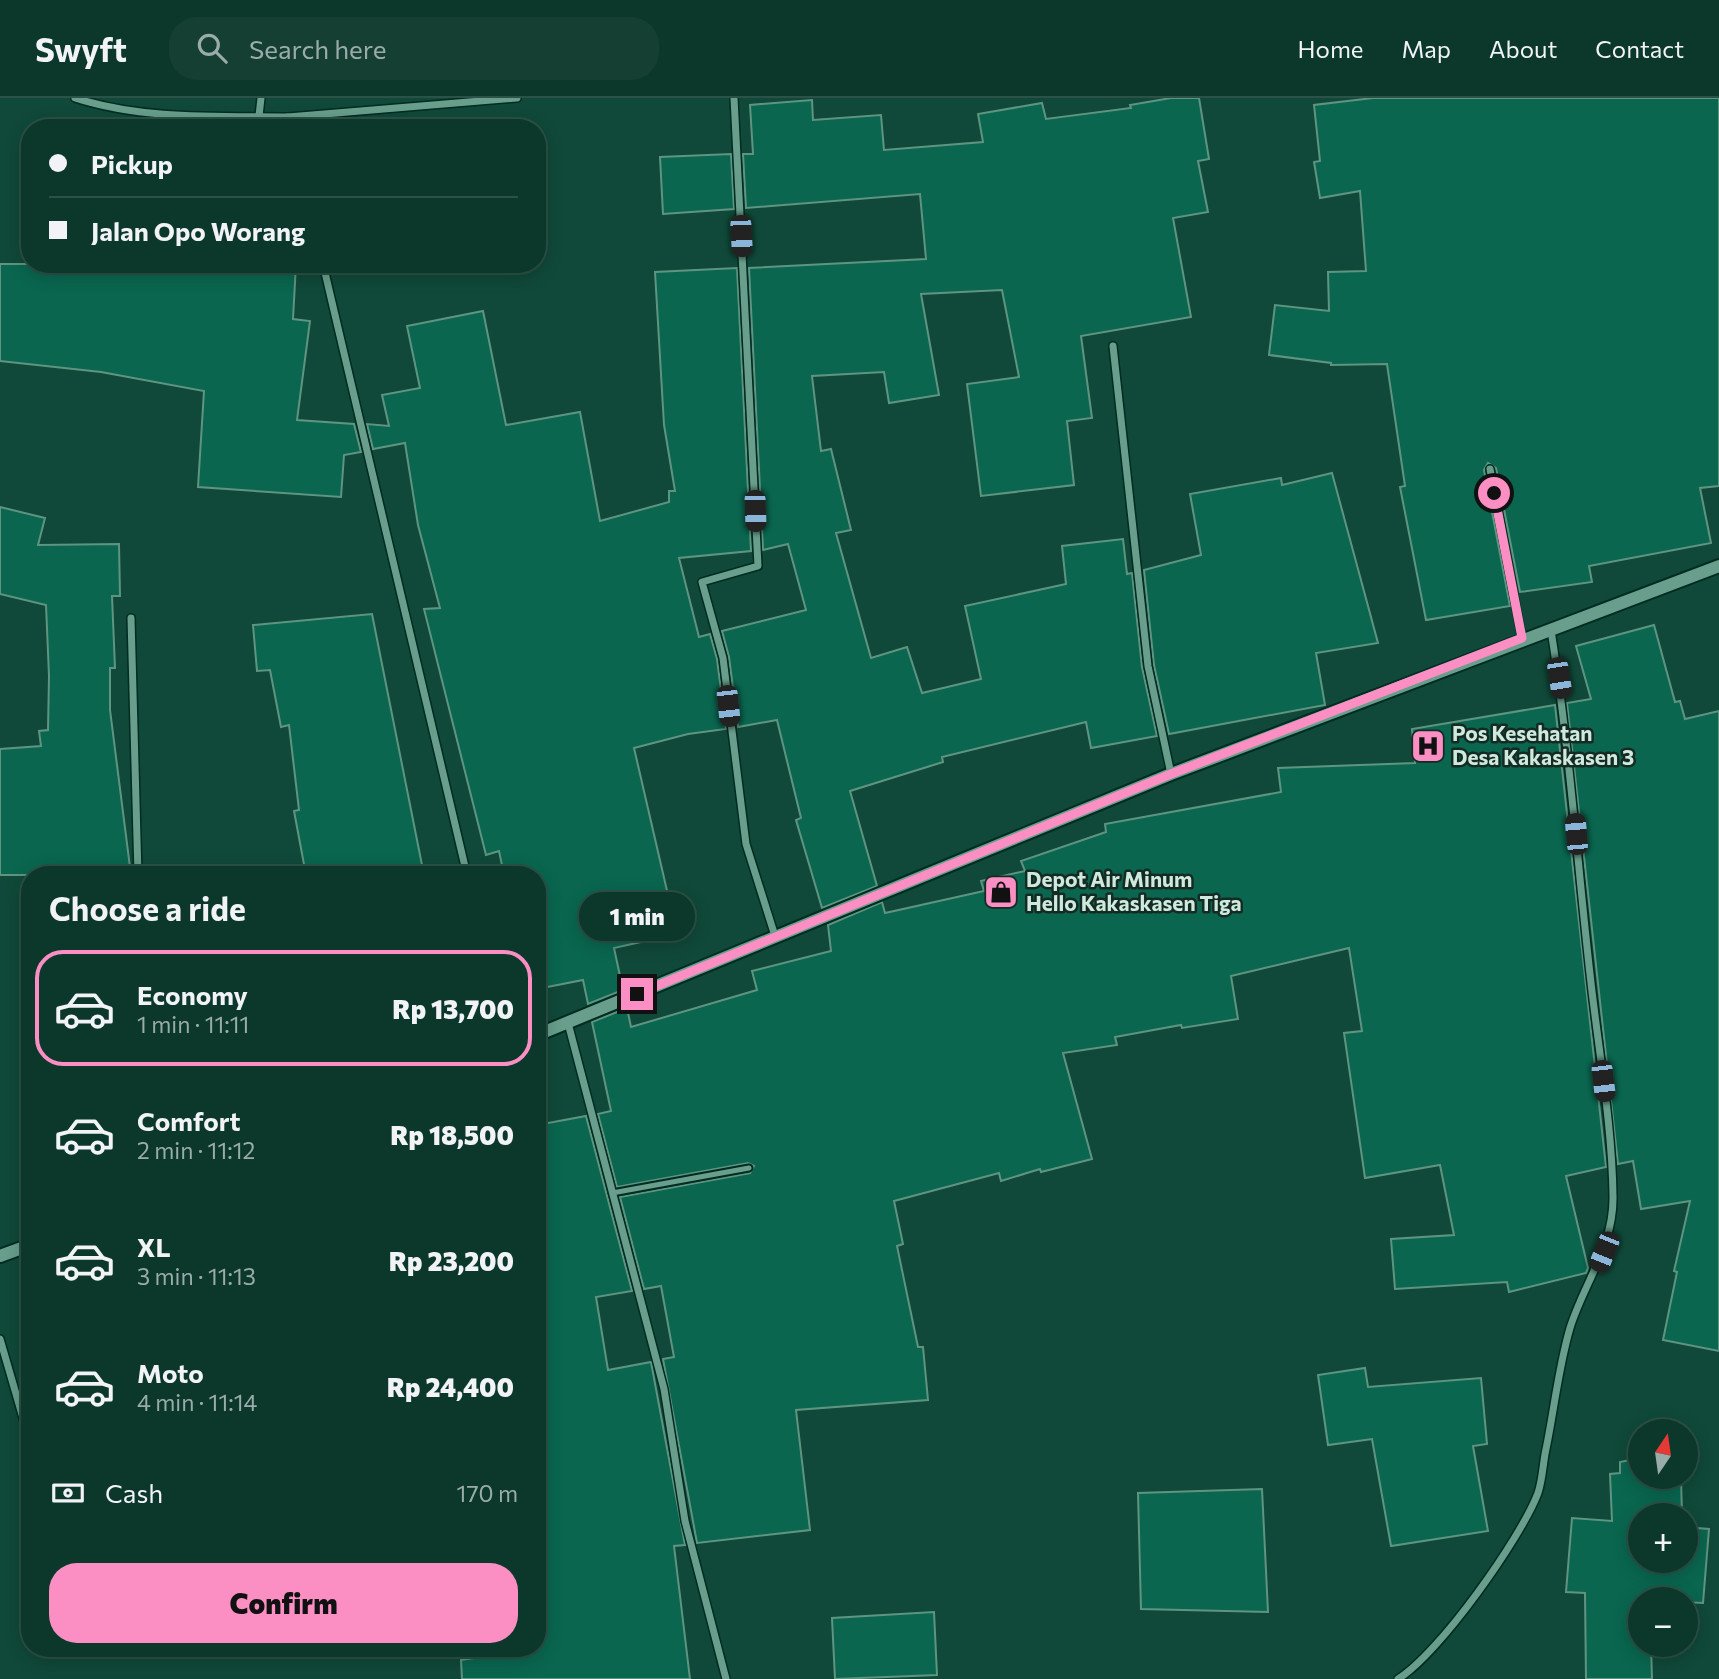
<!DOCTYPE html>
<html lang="en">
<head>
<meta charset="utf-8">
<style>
	:root { --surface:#0c372b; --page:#153f33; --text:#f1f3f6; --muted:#9aaca9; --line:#2c5147; --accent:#fb8fc3 }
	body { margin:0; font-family:Commissioner,sans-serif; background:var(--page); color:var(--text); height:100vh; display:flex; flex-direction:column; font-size:26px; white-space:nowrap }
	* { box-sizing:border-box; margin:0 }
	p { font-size:23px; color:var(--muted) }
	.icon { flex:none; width:38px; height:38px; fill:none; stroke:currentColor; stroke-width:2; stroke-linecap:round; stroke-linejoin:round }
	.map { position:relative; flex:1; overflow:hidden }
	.drawer { position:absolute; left:21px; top:768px; width:525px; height:791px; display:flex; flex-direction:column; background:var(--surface); border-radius:28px; box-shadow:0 4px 18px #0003,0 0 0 2px var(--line) }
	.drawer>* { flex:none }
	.banner { position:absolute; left:21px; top:21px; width:525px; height:154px; border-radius:28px; box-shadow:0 4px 18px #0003,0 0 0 2px var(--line); display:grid; align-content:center; height:154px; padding:0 28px; background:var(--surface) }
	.needle { width:46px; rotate:13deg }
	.fabs { position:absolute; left:1628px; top:1321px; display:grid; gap:14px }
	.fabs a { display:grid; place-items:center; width:70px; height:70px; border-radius:50%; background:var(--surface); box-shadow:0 4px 18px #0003,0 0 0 2px var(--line); font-size:35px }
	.end { position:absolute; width:32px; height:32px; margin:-16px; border:9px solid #fb8fc3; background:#111; box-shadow:0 0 0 4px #111 }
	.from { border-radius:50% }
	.bubble { position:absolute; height:49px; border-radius:24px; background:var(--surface); box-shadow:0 4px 18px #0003,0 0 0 2px var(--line); font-size:23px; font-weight:800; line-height:49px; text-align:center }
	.car { position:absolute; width:21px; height:42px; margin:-21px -10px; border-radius:9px; box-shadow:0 0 5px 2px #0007; background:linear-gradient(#222 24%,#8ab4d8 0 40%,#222 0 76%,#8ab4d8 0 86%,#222 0) }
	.banner b { display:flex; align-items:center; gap:24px; height:66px; font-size:26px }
	.banner b+b { border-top:2px solid var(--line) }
	.banner i { width:18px; height:18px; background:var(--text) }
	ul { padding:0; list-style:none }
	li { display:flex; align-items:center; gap:21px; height:116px; margin:0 14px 10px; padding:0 14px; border:4px solid transparent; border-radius:28px }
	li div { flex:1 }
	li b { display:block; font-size:26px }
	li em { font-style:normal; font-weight:800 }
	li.current { border-color:var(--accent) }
	li>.icon { width:63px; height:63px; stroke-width:1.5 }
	h2 { padding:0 28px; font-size:32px; line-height:84px }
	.pay { display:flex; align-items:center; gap:18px; height:77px; padding:0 28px; font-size:26px }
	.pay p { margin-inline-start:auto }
	.primary-button { display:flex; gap:14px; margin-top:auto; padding:14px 28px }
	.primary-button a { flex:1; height:80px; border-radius:28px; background:var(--accent); color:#111; font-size:28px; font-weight:800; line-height:80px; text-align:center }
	header { display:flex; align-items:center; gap:42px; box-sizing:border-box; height:98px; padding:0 35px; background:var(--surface); border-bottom:2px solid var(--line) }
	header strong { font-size:33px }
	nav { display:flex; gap:38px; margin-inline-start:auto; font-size:24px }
	.search { width:490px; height:63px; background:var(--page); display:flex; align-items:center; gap:18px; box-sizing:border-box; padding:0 24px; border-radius:28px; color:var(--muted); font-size:26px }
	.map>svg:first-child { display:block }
</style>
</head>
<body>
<header>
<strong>Swyft</strong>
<div class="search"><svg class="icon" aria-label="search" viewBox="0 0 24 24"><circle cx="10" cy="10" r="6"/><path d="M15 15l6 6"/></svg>Search here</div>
<nav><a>Home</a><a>Map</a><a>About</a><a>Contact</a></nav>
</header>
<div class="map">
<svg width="1719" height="1581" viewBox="0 0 1719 1581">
	<rect width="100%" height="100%" fill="#104939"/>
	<g fill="#0a664f" stroke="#5f9481" stroke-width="2">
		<path d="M1171,0H1199L1209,61L1198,63L1208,114L1173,120L1191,219L1081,238L1092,320L1067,323L1074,387L981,398L967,286L1019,279L1002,192L921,196L939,297L889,305L884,274L812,278L821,353L831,351L851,432L836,435L871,560L907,549L922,595L981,581L965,508L1066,486L1062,448L1123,441L1127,476L1132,475L1142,569L1157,638L1091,650L1086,624L942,659L943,664L850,693L877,788L822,810L796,722L801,720L777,622L738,629L729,559L722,533L806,512L788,446L763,452L749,170L926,161L920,96L746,110L743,56H753L750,7L812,2L813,22L881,17L884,52L983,44L978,16L1042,5L1046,21L1131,10L1130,7Z"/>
		<path d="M1373,0H1719V388L1700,390L1711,445L1589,468L1592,484L1520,494L1496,370L1488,365L1484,372L1510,508L1426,522L1400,389L1405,388L1387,266L1331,267V265L1269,257L1275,207L1329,213L1328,174L1366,173L1360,93L1320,100L1314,64L1320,63L1314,7Z"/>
		<path d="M731,56L734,111L663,116L660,59Z"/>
		<path d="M0,166H296L293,221L310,223L297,322L354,326L361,354L344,357L341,399L198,389L204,293L101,274L0,263Z"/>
		<path d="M737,170L751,453L679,460L699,539L710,536L717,561L726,631L688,636L634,650L677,836L614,850L623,892L588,906L583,882L537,891V777H504L499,753L486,757L424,511L440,510L418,427L405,345L373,351L367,326L389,328L382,297L420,290L407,228L483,213L506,327L580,314L600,423L669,404V393H675L664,327L655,174Z"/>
		<path d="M1332,375L1378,545L1316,555L1325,607L1169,636L1154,567L1144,472L1201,457L1190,396L1281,380L1282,387Z"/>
		<path d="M0,409L45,420L38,447L119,446L120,498H112L115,570H110V612L131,777H0V651L41,648L39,633L48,632L49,578L46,507L0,496Z"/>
		<path d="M372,516L424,777H306L294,713L299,712L289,627L281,629L270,572L257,573L253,527Z"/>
		<path d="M1654,527L1675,604L1680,603L1685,621L1719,613V1253L1663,1242L1677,1174L1674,1173L1690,1103L1641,1111L1633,1063L1618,1066L1567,605L1591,601L1576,548Z"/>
		<path d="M1555,607L1606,1069L1566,1078L1588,1170L1586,1175L1509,1194L1507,1184L1395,1191L1391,1141L1454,1137L1440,1067L1365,1080L1344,935L1362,933L1349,850L1231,878L1238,921L1182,930L1181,927L1115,939L1117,947L1063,955L1092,1061L1041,1074L1040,1071L1001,1083L999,1075L894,1103L903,1146L897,1148L918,1249H923L928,1302L796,1312L810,1432L697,1445L663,1261L674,1259L661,1188L644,1191L620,1099L750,1075L754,1068L748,1065L617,1089L598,1016L611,1013L592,924L627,910L631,929L757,892L752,873L831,853L828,827L882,804L885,815L984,793L981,783L1025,773L1021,763L1106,734L1105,726L1281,694L1278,670L1415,665L1412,631Z"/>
		<path d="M586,1018L632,1193L596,1199L608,1272L651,1264L685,1447L674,1448L690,1581H462L461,1562L537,1550V1027Z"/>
		<path d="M1365,1270L1368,1289L1481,1280L1487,1346L1473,1348L1488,1433L1391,1448L1372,1341L1328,1347L1318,1277Z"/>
		<path d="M1640,1360V1379H1681L1682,1418H1640V1463H1685V1429L1709,1431L1703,1505L1640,1502V1547H1651L1652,1581H1586L1585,1495L1566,1494L1572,1420L1612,1423L1610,1376L1620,1375V1364Z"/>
		<path d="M1262,1391L1268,1514L1141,1511L1138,1395Z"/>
		<path d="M934,1514L937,1577L835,1581L832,1520Z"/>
	</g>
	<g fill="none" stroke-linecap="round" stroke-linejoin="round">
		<g stroke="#012c21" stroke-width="9">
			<path id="service" d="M612,1095L749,1070"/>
		</g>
		<g stroke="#012c21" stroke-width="10">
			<g id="minor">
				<path d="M75,0C143,22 218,18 288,19"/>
				<path d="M734,0L758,468L702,484L723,560L746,746L775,838"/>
				<path d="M259,18L261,0"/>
				<path d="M291,30L288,19L517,0"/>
				<path d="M323,166L467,777"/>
				<path d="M1113,248L1148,568L1171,676"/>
				<path d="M1490,371L1522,540"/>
				<path d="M131,520L138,777"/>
				<path d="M568,925L664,1291L685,1423L726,1581"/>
				<path d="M0,1241L30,1344"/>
				<path d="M1398,1581C1439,1556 1521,1440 1538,1395C1542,1383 1543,1368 1545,1356C1554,1314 1558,1271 1570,1230C1584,1185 1614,1148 1613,1098C1612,1024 1598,950 1590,876C1577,761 1569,646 1551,532"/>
			</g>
		</g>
		<g stroke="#012c21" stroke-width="16">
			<g id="tertiary">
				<path d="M537,937L1171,676L1719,468"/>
				<path d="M0,1158L30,1147"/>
			</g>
		</g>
		<use href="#service" stroke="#689e8b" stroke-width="5"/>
		<use href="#minor" stroke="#689e8b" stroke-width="7"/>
		<use href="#tertiary" stroke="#689e8b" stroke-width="12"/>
	</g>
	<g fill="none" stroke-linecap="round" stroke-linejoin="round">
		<path stroke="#fb8fc3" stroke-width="9" d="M637,896L1171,676L1522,540L1494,395"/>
	</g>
	<defs>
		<g id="hospital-square" transform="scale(1.75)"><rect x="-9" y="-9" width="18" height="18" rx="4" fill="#fb8fc3" stroke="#142a22"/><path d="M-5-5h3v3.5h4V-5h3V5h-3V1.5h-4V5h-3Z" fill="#111"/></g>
		<g id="shop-square" transform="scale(1.75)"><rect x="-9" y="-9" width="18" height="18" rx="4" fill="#fb8fc3" stroke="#142a22"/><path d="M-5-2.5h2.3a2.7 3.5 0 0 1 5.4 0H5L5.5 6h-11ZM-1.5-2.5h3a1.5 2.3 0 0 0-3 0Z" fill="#111"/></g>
	</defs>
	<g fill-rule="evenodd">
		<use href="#hospital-square" x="1428" y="648"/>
		<use href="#shop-square" x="1001" y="794"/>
	</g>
	<g text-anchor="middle" stroke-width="5" stroke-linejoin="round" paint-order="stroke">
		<g font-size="21" font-weight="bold" fill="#cee9de" stroke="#142a22" text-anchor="start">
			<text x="1452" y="643">Pos Kesehatan<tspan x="1452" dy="24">Desa Kakaskasen 3</tspan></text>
			<text x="1026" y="789">Depot Air Minum<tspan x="1026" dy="24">Hello Kakaskasen Tiga</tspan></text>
		</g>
	</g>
</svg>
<div class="fabs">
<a><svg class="needle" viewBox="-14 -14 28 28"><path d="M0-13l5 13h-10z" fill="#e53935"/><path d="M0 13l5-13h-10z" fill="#9aaca9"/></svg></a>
<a>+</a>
<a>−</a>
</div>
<i class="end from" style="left:1494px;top:395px"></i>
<i class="end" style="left:637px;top:896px"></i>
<div class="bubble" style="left:579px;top:794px;width:116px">1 min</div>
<i class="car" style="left:741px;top:138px;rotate:177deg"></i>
<i class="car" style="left:755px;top:413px;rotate:178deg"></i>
<i class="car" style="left:1559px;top:580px;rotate:171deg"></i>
<i class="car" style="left:728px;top:608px;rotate:174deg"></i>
<i class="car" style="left:1576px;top:736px;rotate:355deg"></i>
<i class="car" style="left:1603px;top:983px;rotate:173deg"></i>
<i class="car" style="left:1604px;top:1154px;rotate:202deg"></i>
<div class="banner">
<b><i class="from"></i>Pickup</b>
<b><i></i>Jalan Opo Worang</b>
</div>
<section class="drawer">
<h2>Choose a ride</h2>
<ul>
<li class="current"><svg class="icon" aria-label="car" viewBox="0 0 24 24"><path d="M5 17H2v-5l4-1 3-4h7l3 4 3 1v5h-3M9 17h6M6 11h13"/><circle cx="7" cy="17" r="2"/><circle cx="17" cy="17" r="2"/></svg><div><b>Economy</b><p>1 min · 11:11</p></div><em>Rp 13,700</em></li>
<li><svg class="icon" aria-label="car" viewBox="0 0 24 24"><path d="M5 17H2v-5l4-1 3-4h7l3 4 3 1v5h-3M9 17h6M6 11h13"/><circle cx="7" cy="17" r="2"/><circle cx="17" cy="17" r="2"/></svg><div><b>Comfort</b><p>2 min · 11:12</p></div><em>Rp 18,500</em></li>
<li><svg class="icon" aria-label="car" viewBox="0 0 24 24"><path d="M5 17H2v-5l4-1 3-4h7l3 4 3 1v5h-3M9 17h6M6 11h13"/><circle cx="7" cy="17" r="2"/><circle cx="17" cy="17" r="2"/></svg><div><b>XL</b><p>3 min · 11:13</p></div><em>Rp 23,200</em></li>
<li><svg class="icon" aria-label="car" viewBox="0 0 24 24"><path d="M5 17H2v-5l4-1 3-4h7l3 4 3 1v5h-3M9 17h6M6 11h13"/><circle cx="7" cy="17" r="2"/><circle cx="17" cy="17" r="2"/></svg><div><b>Moto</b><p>4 min · 11:14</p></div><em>Rp 24,400</em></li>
</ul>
<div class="pay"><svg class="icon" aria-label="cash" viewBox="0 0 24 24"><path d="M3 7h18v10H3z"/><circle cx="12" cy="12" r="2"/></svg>Cash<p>170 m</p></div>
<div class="primary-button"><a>Confirm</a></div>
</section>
</div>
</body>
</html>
